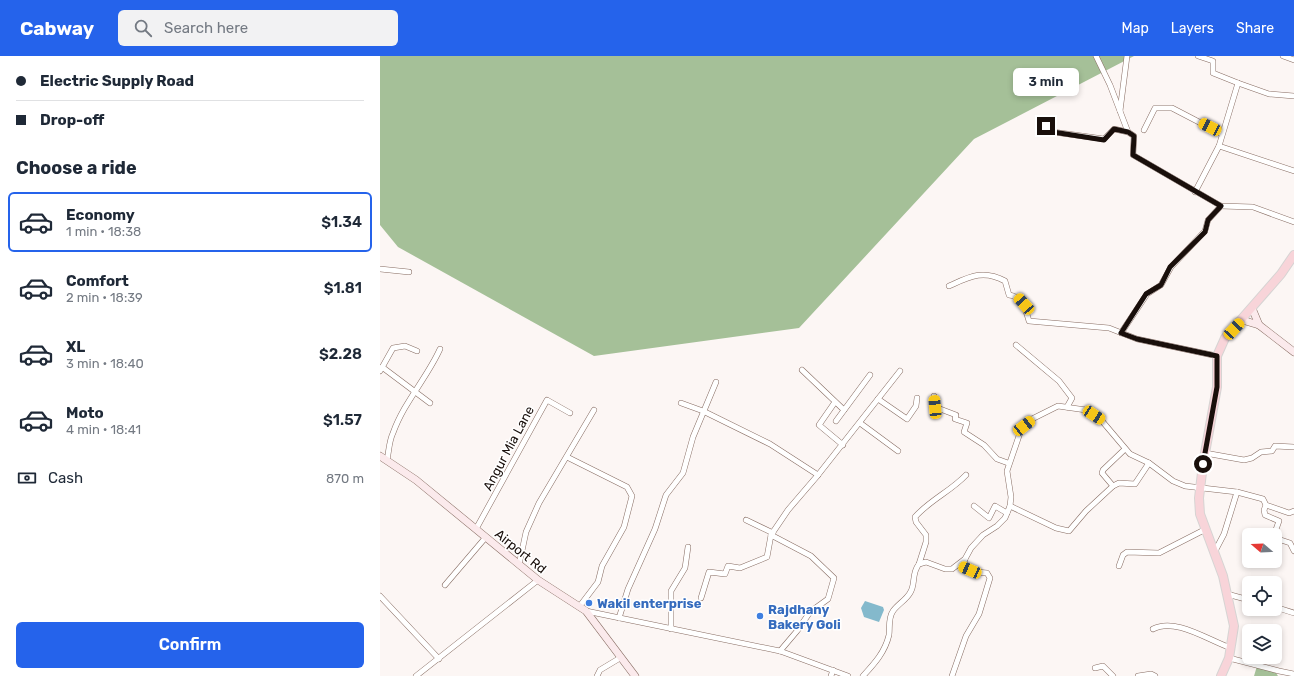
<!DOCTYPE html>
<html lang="en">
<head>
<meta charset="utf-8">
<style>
	:root { --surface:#fff; --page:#f2f2f3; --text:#1f2937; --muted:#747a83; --line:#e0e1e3; --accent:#2563eb }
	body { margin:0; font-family:Rubik,sans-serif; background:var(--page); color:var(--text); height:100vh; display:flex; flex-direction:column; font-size:15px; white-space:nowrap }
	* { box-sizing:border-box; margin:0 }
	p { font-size:13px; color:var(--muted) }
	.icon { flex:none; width:22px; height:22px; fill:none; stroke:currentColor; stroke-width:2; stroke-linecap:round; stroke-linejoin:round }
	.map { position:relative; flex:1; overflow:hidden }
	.side { display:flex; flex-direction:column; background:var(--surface); width:380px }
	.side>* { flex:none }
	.hud { display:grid; align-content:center; height:88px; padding:0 16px; background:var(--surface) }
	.needle { width:26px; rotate:289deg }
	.tools { position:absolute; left:862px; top:472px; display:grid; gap:8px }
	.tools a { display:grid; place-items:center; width:40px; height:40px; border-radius:6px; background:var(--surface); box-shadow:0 2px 6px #0003; font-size:20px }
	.end { position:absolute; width:18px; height:18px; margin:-9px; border:5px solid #190f0b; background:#fff; box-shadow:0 0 0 2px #fff }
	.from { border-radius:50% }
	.bubble { position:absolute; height:28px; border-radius:6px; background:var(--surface); box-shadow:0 2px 6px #0003; font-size:13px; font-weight:600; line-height:28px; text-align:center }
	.car { position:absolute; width:12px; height:24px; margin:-12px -6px; border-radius:5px; box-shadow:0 0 3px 1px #0007; background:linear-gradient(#f5c518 24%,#345 0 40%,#f5c518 0 76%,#345 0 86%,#f5c518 0) }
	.hud b { display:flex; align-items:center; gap:14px; height:38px; font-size:15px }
	.hud b+b { border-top:1px solid var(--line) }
	.hud i { width:10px; height:10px; background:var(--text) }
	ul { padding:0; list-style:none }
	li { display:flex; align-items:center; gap:12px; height:60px; margin:0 8px 6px; padding:0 8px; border:2px solid transparent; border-radius:6px }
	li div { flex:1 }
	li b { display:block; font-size:15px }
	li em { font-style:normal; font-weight:600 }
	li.current { border-color:var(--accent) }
	li>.icon { width:36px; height:36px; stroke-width:1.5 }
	h2 { padding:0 16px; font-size:18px; line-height:48px }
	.pay { display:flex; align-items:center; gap:10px; height:44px; padding:0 16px; font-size:15px }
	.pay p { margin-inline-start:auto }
	.primary-button { display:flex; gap:8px; margin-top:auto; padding:8px 16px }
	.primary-button a { flex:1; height:46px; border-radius:6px; background:var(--accent); color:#fff; font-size:16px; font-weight:600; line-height:46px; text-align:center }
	header { display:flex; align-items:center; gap:24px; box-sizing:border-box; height:56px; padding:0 20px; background:var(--accent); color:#fff }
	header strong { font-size:19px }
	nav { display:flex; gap:22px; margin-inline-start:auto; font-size:14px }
	.search { width:280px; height:36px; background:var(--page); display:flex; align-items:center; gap:10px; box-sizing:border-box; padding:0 14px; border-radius:6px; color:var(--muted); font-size:15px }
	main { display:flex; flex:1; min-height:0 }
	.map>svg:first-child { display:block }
</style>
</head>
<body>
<header>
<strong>Cabway</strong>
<div class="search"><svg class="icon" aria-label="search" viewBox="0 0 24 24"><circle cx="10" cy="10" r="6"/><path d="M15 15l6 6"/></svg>Search here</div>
<nav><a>Map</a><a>Layers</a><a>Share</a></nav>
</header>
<main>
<section class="side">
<div class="hud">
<b><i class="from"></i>Electric Supply Road</b>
<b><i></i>Drop-off</b>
</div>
<h2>Choose a ride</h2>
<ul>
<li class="current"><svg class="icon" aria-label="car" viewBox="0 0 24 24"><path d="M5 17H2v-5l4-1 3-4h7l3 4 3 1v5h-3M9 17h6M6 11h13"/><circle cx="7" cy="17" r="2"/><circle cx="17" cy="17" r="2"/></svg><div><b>Economy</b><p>1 min · 18:38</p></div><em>$1.34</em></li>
<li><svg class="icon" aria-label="car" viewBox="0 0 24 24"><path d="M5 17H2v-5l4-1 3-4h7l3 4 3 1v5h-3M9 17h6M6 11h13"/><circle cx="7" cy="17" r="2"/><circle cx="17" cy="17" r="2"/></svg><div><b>Comfort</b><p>2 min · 18:39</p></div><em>$1.81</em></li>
<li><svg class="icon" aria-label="car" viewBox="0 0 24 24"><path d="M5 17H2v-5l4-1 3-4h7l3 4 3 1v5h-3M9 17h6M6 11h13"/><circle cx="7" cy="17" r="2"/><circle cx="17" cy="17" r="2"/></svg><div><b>XL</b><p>3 min · 18:40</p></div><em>$2.28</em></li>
<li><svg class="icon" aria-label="car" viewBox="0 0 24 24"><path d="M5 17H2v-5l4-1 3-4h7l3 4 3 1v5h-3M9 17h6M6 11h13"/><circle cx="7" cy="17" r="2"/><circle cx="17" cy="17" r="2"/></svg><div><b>Moto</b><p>4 min · 18:41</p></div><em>$1.57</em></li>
</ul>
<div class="pay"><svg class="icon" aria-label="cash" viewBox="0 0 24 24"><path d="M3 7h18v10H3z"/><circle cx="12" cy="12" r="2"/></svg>Cash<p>870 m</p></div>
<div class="primary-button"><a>Confirm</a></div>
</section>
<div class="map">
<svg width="914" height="620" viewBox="0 0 914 620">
	<rect width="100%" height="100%" fill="#fcf6f4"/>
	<g fill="#a5c098">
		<path d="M0,0H754L594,83L419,272L214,300L18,191L0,169Z"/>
		<path d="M877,610L896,617L898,620H874Z"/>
	</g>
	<path fill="#84b9cc" d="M485,545L503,551L504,554L499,566L484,561L481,552Z"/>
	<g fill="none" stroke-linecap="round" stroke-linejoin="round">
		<g stroke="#876c62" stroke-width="6">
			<g id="street">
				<path d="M716,0L730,29L748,76"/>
				<path d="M818,0L833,5V17L858,27"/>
				<path d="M903,0L914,4"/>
				<path d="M740,55L747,0"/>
				<path d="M659,65L673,76L724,83L734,73L748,76L754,80L753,99L841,150L873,151L914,166"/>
				<path d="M764,74L775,52H792L842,78"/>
				<path d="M839,90L858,27L889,38L914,40"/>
				<path d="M815,136L839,90L914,115"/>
				<path d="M0,213L29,216"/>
				<path d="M569,230C589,221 603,213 625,225L629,239C643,241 645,252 649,265L729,272L757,283L837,300"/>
				<path d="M741,277L767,238L781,229L791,211L825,175L828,164L841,150"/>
				<path d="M636,289L679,325L692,342L687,351"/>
				<path d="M2,311L50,347"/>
				<path d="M422,314L464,354"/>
				<path d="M0,315L13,292L25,290L37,295"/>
				<path d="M554,340L555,351L576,359L575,363L587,367L584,376L604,389L617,403L628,407"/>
				<path d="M498,343L527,363L536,350L537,342"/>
				<path d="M455,346L439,369L463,389"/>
				<path d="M301,347L323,355L390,388L438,419"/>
				<path d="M456,365L490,319"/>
				<path d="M480,367L518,395"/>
				<path d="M825,397L864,404L872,402L881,396L892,395L895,390L914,391"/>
				<path d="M187,401L247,431L252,440L244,471L222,510L218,526L199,551"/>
				<path d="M7,404C9,395 9,385 13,377C24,346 47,322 60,293"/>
				<path d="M733,430L739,427L755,428L769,407"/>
				<path d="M886,449L884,454L885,459L899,465L894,479"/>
				<path d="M594,450L609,462L615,450L627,457"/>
				<path d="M630,450L676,472L689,475L706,455L733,430L722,417L723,414L745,393"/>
				<path d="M366,464L393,477"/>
				<path d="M96,473L167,344L190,357"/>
				<path d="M391,479L431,500L454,522L448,543L430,556L417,575L400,595"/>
				<path d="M895,482L910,487L914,495"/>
				<path d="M834,497L844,478L857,436"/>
				<path d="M539,508L546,486V479L536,466L535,461C550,444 571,435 586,419"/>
				<path d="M139,509L146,476L159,447L214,354"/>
				<path d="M739,510L743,499L747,496L779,497L824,474"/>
				<path d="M65,529L106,481"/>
				<path d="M847,538L869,544"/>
				<path d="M0,540L59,603"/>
				<path d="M321,542L329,516L345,518L348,510L360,512L387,501L391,479L408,454L438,419L520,315"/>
				<path d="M895,551L914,557"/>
				<path d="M206,555L400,595L468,620"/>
				<path d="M239,562L248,533L275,473L286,439L303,417L313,381L336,326"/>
				<path d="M291,573V535L305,512L308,491"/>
				<path d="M773,573C795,561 828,584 851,592"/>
				<path d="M849,602L899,615L914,618"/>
				<path d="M715,612L723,610L733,620"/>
				<path d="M36,620L158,524"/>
				<path d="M217,620L220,614L240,602"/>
				<path d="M451,620L453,614"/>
				<path d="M483,620C495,607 505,596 509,579C510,571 508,562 513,555C518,548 526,544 530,537C536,528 531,518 539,508L546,506L565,513H572L585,503L591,492L603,479L617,470L625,462L630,450L631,441L627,415L641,374L652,363L678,350L706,354L722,365L750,398L769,407L793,425L805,430L857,436L883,443L886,449L909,457L914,455"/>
				<path d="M572,620L586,580L599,558L610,522L607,517L597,516L583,510L585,503"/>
				<path d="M758,620L771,618L775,620"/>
			</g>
		</g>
		<g stroke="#876c62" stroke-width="8">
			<g id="secondary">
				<path d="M872,252L879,269"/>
				<path d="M862,264L879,269L914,296"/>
				<path d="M0,400L36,424L158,524L206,555L255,620"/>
			</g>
		</g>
		<g stroke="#d6d4d3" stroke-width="10">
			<path id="primary" d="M841,620L849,602L854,570L843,520L820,458L819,442L823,408L837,331V300L845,282L901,218L914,199"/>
		</g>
		<use href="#street" stroke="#fff" stroke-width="5"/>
		<use href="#secondary" stroke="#fbeaec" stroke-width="7"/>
		<use href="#primary" stroke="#f8d4d9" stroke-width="8"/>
	</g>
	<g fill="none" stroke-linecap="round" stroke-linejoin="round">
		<path stroke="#190f0b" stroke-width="5" d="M666,70L673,76L724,84L734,73L748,76L754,80L753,99L841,150L828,164L825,176L790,211L781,229L766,238L741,277L757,283L837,300V331L823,408"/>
	</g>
	<g fill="#3f7fe0" stroke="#fff" stroke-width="1.5">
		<circle cx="209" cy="547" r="4"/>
		<circle cx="380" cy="560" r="4"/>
	</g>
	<g text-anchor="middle" stroke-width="3" stroke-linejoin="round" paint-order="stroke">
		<g font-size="13" fill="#190f0b" stroke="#fff">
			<text transform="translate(128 392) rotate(-62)" y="5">Angur Mia Lane</text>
			<text transform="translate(141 495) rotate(39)" y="5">Airport Rd</text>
		</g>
		<g font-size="13" font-weight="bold" fill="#366cbe" stroke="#fff" text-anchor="start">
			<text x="217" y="552">Wakil enterprise</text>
			<text x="388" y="558">Rajdhany<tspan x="388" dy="15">Bakery Goli</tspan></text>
		</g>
	</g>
</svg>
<div class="tools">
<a><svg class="needle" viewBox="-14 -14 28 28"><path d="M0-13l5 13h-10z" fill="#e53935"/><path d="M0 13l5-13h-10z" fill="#747a83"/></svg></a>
<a><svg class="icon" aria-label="locate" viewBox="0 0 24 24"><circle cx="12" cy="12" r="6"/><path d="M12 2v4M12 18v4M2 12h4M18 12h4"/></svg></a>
<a><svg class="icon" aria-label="layers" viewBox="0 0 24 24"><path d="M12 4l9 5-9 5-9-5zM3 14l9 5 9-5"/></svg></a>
</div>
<i class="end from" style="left:823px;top:408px"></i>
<i class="end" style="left:666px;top:70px"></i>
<div class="bubble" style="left:633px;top:12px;width:66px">3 min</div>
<i class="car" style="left:830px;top:71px;rotate:297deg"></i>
<i class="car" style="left:644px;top:248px;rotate:318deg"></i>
<i class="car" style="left:854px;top:273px;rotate:43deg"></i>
<i class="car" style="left:555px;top:351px;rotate:355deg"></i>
<i class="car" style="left:714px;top:359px;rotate:123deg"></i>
<i class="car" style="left:644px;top:370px;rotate:52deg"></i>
<i class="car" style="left:590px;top:514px;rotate:294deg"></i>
</div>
</main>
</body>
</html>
